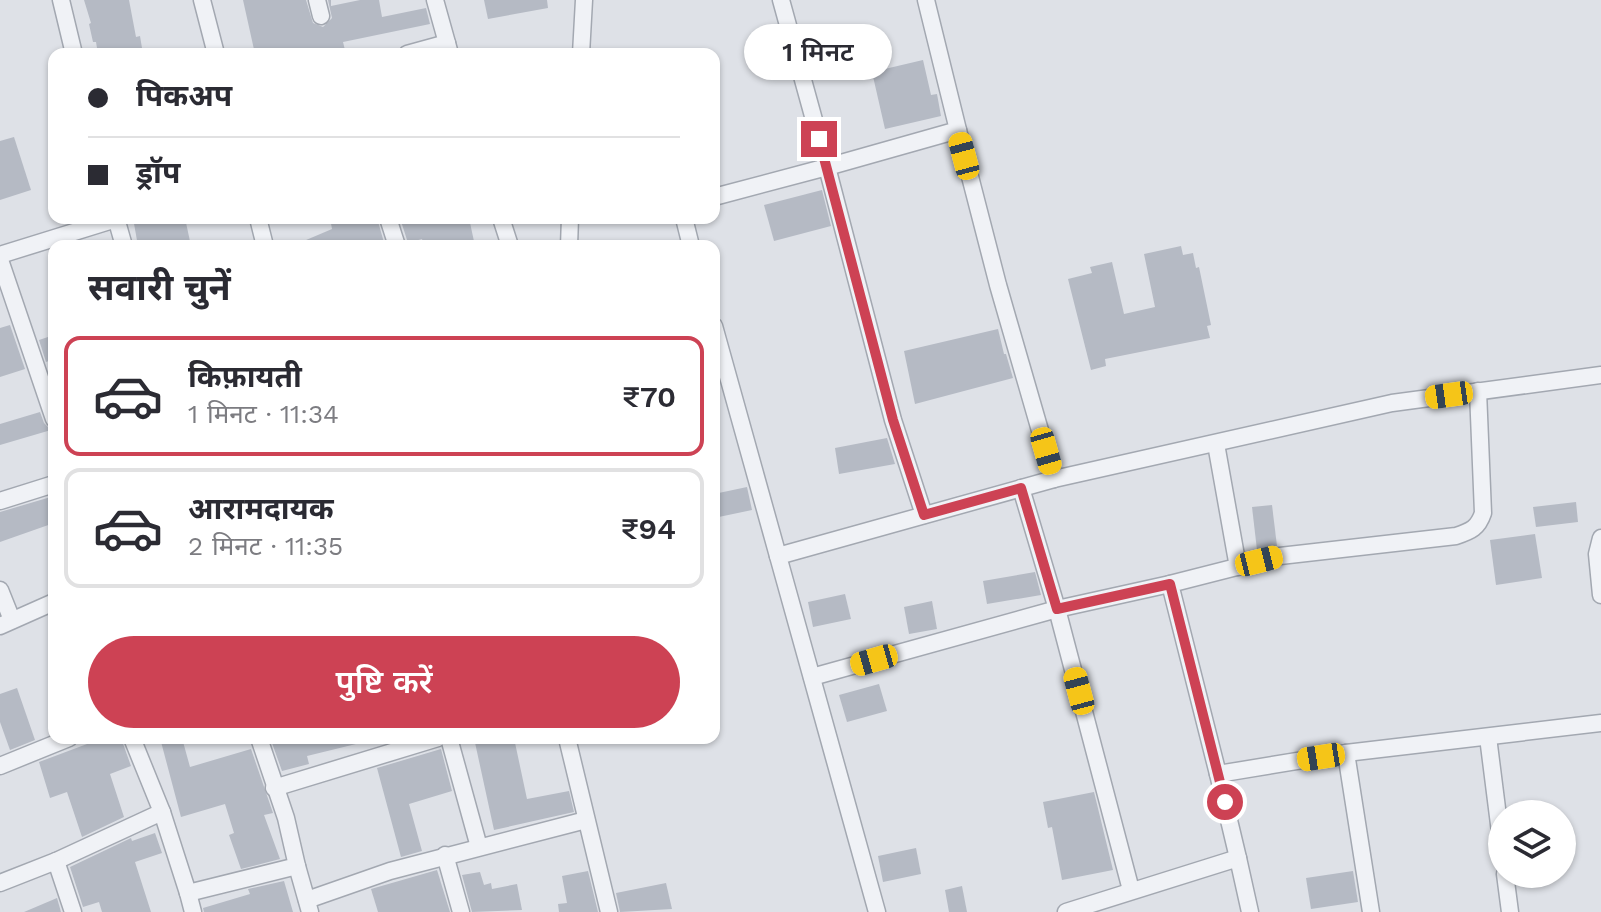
<!DOCTYPE html>
<html lang="hi">
<head>
<meta charset="utf-8">
<style>
	:root { --surface:#fff; --page:#f7f7f7; --text:#2b2b33; --muted:#7c7c81; --line:#e1e1e2; --accent:#cd4254 }
	body { margin:0; font-family:"Work Sans","Noto Sans Devanagari",sans-serif; background:var(--page); color:var(--text); height:100vh; display:flex; flex-direction:column; font-size:30px; white-space:nowrap }
	* { box-sizing:border-box; margin:0 }
	p { font-size:26px; color:var(--muted) }
	.icon { flex:none; width:44px; height:44px; fill:none; stroke:currentColor; stroke-width:2; stroke-linecap:round; stroke-linejoin:round }
	.map { position:relative; flex:1; overflow:hidden }
	.panel { position:absolute; left:48px; top:240px; width:672px; height:504px; display:flex; flex-direction:column; background:var(--surface); border-radius:16px; box-shadow:0 2px 6px #0004 }
	.panel>* { flex:none }
	.hud { position:absolute; left:48px; top:48px; width:672px; height:176px; border-radius:16px; box-shadow:0 2px 6px #0004; display:grid; align-content:center; height:176px; padding:0 40px; background:var(--surface) }
	.buttons { position:absolute; left:1488px; top:800px; display:grid; gap:16px }
	.buttons a { display:grid; place-items:center; width:88px; height:88px; border-radius:50%; background:var(--surface); box-shadow:0 2px 6px #0004; font-size:40px }
	.end { position:absolute; width:36px; height:36px; margin:-18px; border:10px solid #cd4254; background:#fff; box-shadow:0 0 0 4px #fff }
	.from { border-radius:50% }
	.bubble { position:absolute; height:56px; border-radius:28px; background:var(--surface); box-shadow:0 2px 6px #0004; font-size:26px; font-weight:600; line-height:56px; text-align:center }
	.car { position:absolute; width:24px; height:48px; margin:-24px -12px; border-radius:10px; box-shadow:0 0 6px 2px #0007; background:linear-gradient(#f5c518 24%,#345 0 40%,#f5c518 0 76%,#345 0 86%,#f5c518 0) }
	.hud b { display:flex; align-items:center; gap:28px; height:76px; font-size:30px }
	.hud b+b { border-top:2px solid var(--line) }
	.hud i { width:20px; height:20px; background:var(--text) }
	ul { padding:0; list-style:none }
	li { display:flex; align-items:center; gap:24px; height:120px; margin:0 16px 12px; padding:0 24px; border:4px solid var(--line); border-radius:16px }
	li div { flex:1 }
	li b { display:block; font-size:30px }
	li em { font-style:normal; font-weight:600 }
	li.on { border-color:var(--accent) }
	li>.icon { width:72px; height:72px; stroke-width:1.5 }
	h2 { padding:0 40px; font-size:36px; line-height:96px }
	.button { display:flex; gap:16px; margin-top:auto; padding:16px 40px }
	.button a { flex:1; height:92px; border-radius:48px; background:var(--accent); color:#fff; font-size:32px; font-weight:600; line-height:92px; text-align:center }
	.map>svg:first-child { display:block }
</style>
</head>
<body>
<div class="map">
<svg width="1601" height="912" viewBox="0 0 1601 912">
	<rect width="100%" height="100%" fill="#dee1e7"/>
	<g fill="#b5bac4">
		<path d="M84,0H129L136,37L140,36L143,54H98L96,42H93L89,24L91,23Z"/>
		<path d="M243,0H306L313,23L323,27L332,18L328,0H331V6L360,0H379L382,17L426,8L430,24L343,42L346,54H255Z"/>
		<path d="M484,0H547L548,8L488,19Z"/>
		<path d="M868,41L873,67L817,76L813,51Z"/>
		<path d="M923,60L931,95L937,94L941,116L885,129L872,72Z"/>
		<path d="M14,137L31,190L0,200V141Z"/>
		<path d="M822,190L831,226L774,241L764,205Z"/>
		<path d="M133,218H185L191,246H138Z"/>
		<path d="M330,218H377L385,246H292L332,229Z"/>
		<path d="M400,218H469L475,246H424L422,239L408,243Z"/>
		<path d="M1181,246L1183,255L1193,253L1196,268L1199,267L1211,325L1207,326L1210,338L1105,359L1106,366L1091,370L1068,279L1092,273L1090,267L1112,262L1124,314L1155,307L1144,254Z"/>
		<path d="M10,325L25,369L0,377V328Z"/>
		<path d="M998,329L1004,354H1006L1013,378L915,404L904,351Z"/>
		<path d="M54,335V359L46,362L39,340Z"/>
		<path d="M40,412L44,423L51,430L0,445V424Z"/>
		<path d="M887,438L895,464L839,474L835,448Z"/>
		<path d="M747,487L752,510L714,518V494Z"/>
		<path d="M54,496V523L0,542V512Z"/>
		<path d="M1576,502L1578,522L1536,527L1533,507Z"/>
		<path d="M1272,505L1277,546L1257,550L1252,507Z"/>
		<path d="M1535,534L1542,578L1496,585L1490,540Z"/>
		<path d="M1035,572L1041,595L987,604L983,581Z"/>
		<path d="M845,594L851,619L813,627L808,602Z"/>
		<path d="M932,601L937,629L909,634L904,607Z"/>
		<path d="M879,684L887,711L847,722L839,695Z"/>
		<path d="M17,688L35,740L10,750L0,722V694Z"/>
		<path d="M103,738H121L131,766L110,774L124,817L82,837L67,792L50,798L39,762Z"/>
		<path d="M160,738H182L190,767L251,749L273,813L264,815L280,859L241,869L229,835L234,833L225,804L181,817Z"/>
		<path d="M274,738H355L356,744L307,756L309,764L282,771L272,743H275Z"/>
		<path d="M474,738H514L527,799L569,791L574,812L494,830Z"/>
		<path d="M441,749L452,791L409,804L422,851L401,857L377,768Z"/>
		<path d="M1094,792L1113,870L1062,880L1052,827L1048,828L1043,802Z"/>
		<path d="M155,833L162,853L135,862L151,912H102L99,902L83,907L70,867L131,838L132,841Z"/>
		<path d="M916,848L921,874L883,882L878,856Z"/>
		<path d="M437,870L450,912H378L371,889Z"/>
		<path d="M588,871L598,912H559L558,904L567,903L562,876Z"/>
		<path d="M1353,871L1358,902L1311,909L1306,878Z"/>
		<path d="M480,872L484,885L491,883L492,889L517,884L522,910L472,912L462,875Z"/>
		<path d="M284,881L293,912H204L203,908L250,894L248,889Z"/>
		<path d="M666,883L672,909L620,912L616,893Z"/>
		<path d="M962,886L967,912H949L945,890Z"/>
		<path d="M57,898L61,912H24Z"/>
	</g>
	<g fill="none" stroke-linecap="round" stroke-linejoin="round">
		<g stroke="#a3a8b1" stroke-width="19">
			<g id="minor">
				<path d="M61,0L74,54"/>
				<path d="M202,0L216,54"/>
				<path d="M317,0L321,16"/>
				<path d="M435,0L447,43"/>
				<path d="M407,54L447,43L450,54"/>
				<path d="M581,54L584,0"/>
				<path d="M958,130L998,285L1054,479"/>
				<path d="M714,197L827,167L781,0"/>
				<path d="M116,218L124,246"/>
				<path d="M258,218L265,246"/>
				<path d="M388,218L397,246"/>
				<path d="M501,218L510,246"/>
				<path d="M684,218L691,246"/>
				<path d="M569,246L570,218"/>
				<path d="M0,255L116,219"/>
				<path d="M0,260L54,419"/>
				<path d="M714,326L778,556"/>
				<path d="M1216,444L1238,567"/>
				<path d="M1021,488L1057,609L1131,890"/>
				<path d="M0,501L54,484"/>
				<path d="M924,515L893,420L827,167L958,130L926,0"/>
				<path d="M1601,538L1597,554L1601,595"/>
				<path d="M0,590L12,620"/>
				<path d="M0,626L54,602"/>
				<path d="M812,677L1057,609L1170,584"/>
				<path d="M1488,737L1502,848"/>
				<path d="M449,738L479,847"/>
				<path d="M567,738L609,912"/>
				<path d="M1346,753L1371,912"/>
				<path d="M0,766L69,738"/>
				<path d="M1218,774L1170,584L1280,556L1456,536C1471,531 1478,528 1483,513L1478,391"/>
				<path d="M274,788L438,738"/>
				<path d="M162,812L188,893L297,866L286,818L259,738"/>
				<path d="M445,855L461,912"/>
				<path d="M1238,858L1218,774L1346,753L1601,723"/>
				<path d="M56,861L162,812L132,738"/>
				<path d="M297,866L310,912"/>
				<path d="M1505,874L1510,912"/>
				<path d="M0,883L56,861L73,912"/>
				<path d="M188,893L193,912"/>
				<path d="M307,900L390,871L586,820"/>
				<path d="M877,912L778,556L1054,479L1392,403L1601,375"/>
				<path d="M1066,912L1238,858L1250,912"/>
			</g>
		</g>
		<use href="#minor" stroke="#f0f2f6" stroke-width="16"/>
	</g>
	<g fill="none" stroke-linecap="round" stroke-linejoin="round">
		<path stroke="#cd4254" stroke-width="10" d="M819,139L893,420L924,515L1021,488L1057,609L1170,584L1225,802"/>
	</g>
</svg>
<div class="buttons">
<a><svg class="icon" aria-label="layers" viewBox="0 0 24 24"><path d="M12 4l9 5-9 5-9-5zM3 14l9 5 9-5"/></svg></a>
</div>
<i class="end from" style="left:1225px;top:802px"></i>
<i class="end" style="left:819px;top:139px"></i>
<div class="bubble" style="left:744px;top:24px;width:148px">1 मिनट</div>
<i class="car" style="left:964px;top:156px;rotate:345deg"></i>
<i class="car" style="left:1449px;top:395px;rotate:262deg"></i>
<i class="car" style="left:1046px;top:451px;rotate:164deg"></i>
<i class="car" style="left:1259px;top:561px;rotate:76deg"></i>
<i class="car" style="left:874px;top:660px;rotate:254deg"></i>
<i class="car" style="left:1079px;top:691px;rotate:345deg"></i>
<i class="car" style="left:1321px;top:757px;rotate:261deg"></i>
<div class="hud">
<b><i class="from"></i>पिकअप</b>
<b><i></i>ड्रॉप</b>
</div>
<section class="panel">
<h2>सवारी चुनें</h2>
<ul>
<li class="on"><svg class="icon" aria-label="car" viewBox="0 0 24 24"><path d="M5 17H2v-5l4-1 3-4h7l3 4 3 1v5h-3M9 17h6M6 11h13"/><circle cx="7" cy="17" r="2"/><circle cx="17" cy="17" r="2"/></svg><div><b>किफ़ायती</b><p>1 मिनट · 11:34</p></div><em>₹70</em></li>
<li><svg class="icon" aria-label="car" viewBox="0 0 24 24"><path d="M5 17H2v-5l4-1 3-4h7l3 4 3 1v5h-3M9 17h6M6 11h13"/><circle cx="7" cy="17" r="2"/><circle cx="17" cy="17" r="2"/></svg><div><b>आरामदायक</b><p>2 मिनट · 11:35</p></div><em>₹94</em></li>
</ul>
<div class="button"><a>पुष्टि करें</a></div>
</section>
</div>
</body>
</html>
